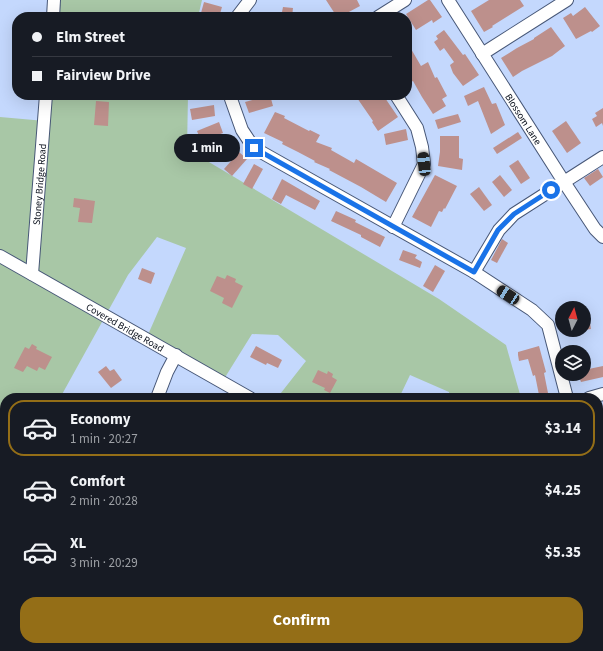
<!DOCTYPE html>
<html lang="en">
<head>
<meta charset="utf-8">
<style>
	:root { --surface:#171b24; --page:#20242c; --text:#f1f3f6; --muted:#9ea1a6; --line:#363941; --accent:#946e17 }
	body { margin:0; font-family:"Source Sans 3",sans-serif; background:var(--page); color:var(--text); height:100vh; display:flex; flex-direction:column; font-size:15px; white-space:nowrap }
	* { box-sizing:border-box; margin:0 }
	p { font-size:13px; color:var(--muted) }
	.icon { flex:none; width:22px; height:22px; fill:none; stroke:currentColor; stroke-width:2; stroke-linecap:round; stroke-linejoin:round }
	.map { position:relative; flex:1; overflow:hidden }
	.sheet { position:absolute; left:0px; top:393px; width:603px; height:258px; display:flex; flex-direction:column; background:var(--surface); border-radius:16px 16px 0 0; box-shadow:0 4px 16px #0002 }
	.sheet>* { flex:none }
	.hud { position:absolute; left:12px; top:12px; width:400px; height:88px; border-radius:16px; box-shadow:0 4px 16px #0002; display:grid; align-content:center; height:88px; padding:0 20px; background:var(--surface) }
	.needle { width:26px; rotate:6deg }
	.tools { position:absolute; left:555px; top:301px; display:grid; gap:8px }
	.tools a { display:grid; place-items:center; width:36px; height:36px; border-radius:50%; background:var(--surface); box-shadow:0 4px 16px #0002; font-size:20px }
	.end { position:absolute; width:18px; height:18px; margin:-9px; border:5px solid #1a73e8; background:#fff; box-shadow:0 0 0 2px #fff }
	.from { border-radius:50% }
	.bubble { position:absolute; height:28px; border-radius:14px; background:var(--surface); box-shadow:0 4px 16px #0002; font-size:13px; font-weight:700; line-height:28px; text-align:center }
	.car { position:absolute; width:12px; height:24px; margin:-12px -6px; border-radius:5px; box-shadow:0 0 3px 1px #0007; background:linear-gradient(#222 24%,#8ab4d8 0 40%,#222 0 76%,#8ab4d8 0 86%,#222 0) }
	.hud b { display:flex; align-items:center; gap:14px; height:38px; font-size:15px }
	.hud b+b { border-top:1px solid var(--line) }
	.hud i { width:10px; height:10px; background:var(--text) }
	ul { padding:7px 0 0; list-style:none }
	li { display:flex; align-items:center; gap:12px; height:56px; margin:0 8px 6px; padding:0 12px; border:2px solid transparent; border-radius:16px }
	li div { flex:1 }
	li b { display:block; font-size:15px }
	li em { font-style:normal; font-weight:700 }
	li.selected { border-color:var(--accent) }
	li>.icon { width:36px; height:36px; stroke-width:1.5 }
	.button { display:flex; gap:8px; margin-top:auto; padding:8px 20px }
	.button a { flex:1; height:46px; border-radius:16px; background:var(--accent); color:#fff; font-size:16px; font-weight:700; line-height:46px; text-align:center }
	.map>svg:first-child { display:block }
</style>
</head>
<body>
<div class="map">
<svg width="603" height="651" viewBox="0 0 603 651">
	<rect width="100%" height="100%" fill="#c4d8fd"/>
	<g fill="#a8c7a6">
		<path d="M54,0H202L198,17H140L133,12L53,13Z"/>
		<path d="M47,95H188L187,149L439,299L506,345L521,398H449V392L410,375L399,398H277L306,361L278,335L252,334L224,379L147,337L186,248L157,237L128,275L60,398H5V646H317L296,651H0V117L45,121Z"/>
		<path d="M603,616V651H518V646H598V617Z"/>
	</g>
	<g fill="#bd908c">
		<path d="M326,0H357L360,6L347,13L348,14L343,17H337Z"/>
		<path d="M428,0H430L442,17L433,23L432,20L416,30L406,14Z"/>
		<path d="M489,0H520L524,6L492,26L493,27L484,32L471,11Z"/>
		<path d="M204,2L222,7L219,17L201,13Z"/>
		<path d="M283,7L293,8L292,17H281Z"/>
		<path d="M585,7L600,26L592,32L591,31L576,39L563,18L571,13L573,16Z"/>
		<path d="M551,27L565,46L552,56L522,71L513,77L501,58L517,48L534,39V38Z"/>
		<path d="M444,30L463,55L465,54L479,75L463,86L453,73L450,65L454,62L444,48L440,51L434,42L438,39L436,36Z"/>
		<path d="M407,42L421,66L428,62L435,78L437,77L447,96L442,99L446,106L433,114L422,97L413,81L411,82L407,72Z"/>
		<path d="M484,87L492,104L496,103L505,125L491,134L478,101L468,106L464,96Z"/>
		<path d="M270,95L273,106L249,113L245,102Z"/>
		<path d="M355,95H383L398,117L378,131L372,122L373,121Z"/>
		<path d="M96,101L109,102L108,126L94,125Z"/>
		<path d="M214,105L215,116L192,120L190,109Z"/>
		<path d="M603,108V126L602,123L596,127L592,119L597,116L595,113Z"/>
		<path d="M275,112L285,116L284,118L309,131L310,130L320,135L316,142L332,148L331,150L354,163L356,159L397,183L386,202L361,187L329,170L330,169L314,162L315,161L298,152L282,144L283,142L264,133Z"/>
		<path d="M458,114L461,122L438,129L435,120Z"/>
		<path d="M566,121L581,143L567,153L552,131Z"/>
		<path d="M219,122L223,133L201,141L197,131Z"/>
		<path d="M406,129L408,140L386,145L384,134Z"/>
		<path d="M518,132L522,138L497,154L493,148Z"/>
		<path d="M440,136H459V158L463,159L462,170L438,166L440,152Z"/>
		<path d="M227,138L234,146L217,159L210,150Z"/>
		<path d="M239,152L247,159L232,176L224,169Z"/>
		<path d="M518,160L530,178L521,184L509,166Z"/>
		<path d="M254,164L263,169L252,189L243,184Z"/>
		<path d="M598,169L603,177L590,186L584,178Z"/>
		<path d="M435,175L457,186L445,209L444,208L442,212L439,211L431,227L412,217Z"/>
		<path d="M500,175L512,190L504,197L492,182Z"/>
		<path d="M282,179L320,201L315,210L286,195L281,204L272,199Z"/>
		<path d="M479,187L492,205L484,211L470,194Z"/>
		<path d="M74,198L95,201L92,223L78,222L80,208L73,207Z"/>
		<path d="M336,211L356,220L355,222L385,237L380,247L361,237V235L331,221Z"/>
		<path d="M502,239L508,243L497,263L491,260Z"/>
		<path d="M403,250L417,255L415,258L422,262L420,268L399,260Z"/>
		<path d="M435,265L445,271L433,292L423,286Z"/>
		<path d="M142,268L155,273L151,284L138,279Z"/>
		<path d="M227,275L236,279L235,282L243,286L232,308L222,303L224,298L210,291L217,276L225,279Z"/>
		<path d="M588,310L591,329L584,330V311Z"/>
		<path d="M32,344L37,347L36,349L52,357L45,370L39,367L37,371L27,366L23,372L14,368L25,347L29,349Z"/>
		<path d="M256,346L282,360L278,368L267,363L266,365L250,357Z"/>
		<path d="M539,346L546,372L544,373L548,393L539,395L535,375L533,376L528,359L519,361L518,355V352Z"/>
		<path d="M106,366L110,371L114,369L122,380L111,388L98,372Z"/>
		<path d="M603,366V377L581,382L578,374H584V370Z"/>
		<path d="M318,370L327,374L328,371L333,374L332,377L337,380L330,393L324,390L325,388L312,382Z"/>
	</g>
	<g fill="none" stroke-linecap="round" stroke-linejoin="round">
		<g stroke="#475777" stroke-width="14">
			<g id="minor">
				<path id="s1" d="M448,0L564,182L595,229L603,237"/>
				<path d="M53,17L54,0"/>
				<path d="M237,17L250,0"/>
				<path d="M378,17L405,0"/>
				<path d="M482,54L567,0"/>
				<path d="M231,95V99L242,130L254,148L474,272L532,310L548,325L567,398"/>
				<path d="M393,227L424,164L422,147L417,128L396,95"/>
				<path id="s2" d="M0,256L250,398"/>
				<path d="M474,272L499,230L514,214L603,157"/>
				<path id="s3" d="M32,274L46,95"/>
				<path d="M157,398L167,372L176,355"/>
				<path d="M589,398L603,394"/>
				<path d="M598,488L603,487"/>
				<path d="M598,516L603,535"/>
			</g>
		</g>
		<g stroke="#fff" stroke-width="16">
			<g id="major">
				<path d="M598,596L603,595"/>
				<path d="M374,651L395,646"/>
			</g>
		</g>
		<use href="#minor" stroke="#fff" stroke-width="12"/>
		<use href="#major" stroke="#f7dcfa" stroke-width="15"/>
	</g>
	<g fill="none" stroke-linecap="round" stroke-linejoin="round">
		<path stroke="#1a73e8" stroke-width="5" d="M254,148L474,272L498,230L514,214L551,190"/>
	</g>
	<g text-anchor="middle" stroke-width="3" stroke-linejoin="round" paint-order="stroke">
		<g font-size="10" fill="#070d19" stroke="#c4d8fd">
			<text dy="4" stroke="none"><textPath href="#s1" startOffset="141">Blossom Lane</textPath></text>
			<text dy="4" stroke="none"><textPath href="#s3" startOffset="90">Stoney Bridge Road</textPath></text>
			<text dy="4" stroke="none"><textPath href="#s2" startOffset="144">Covered Bridge Road</textPath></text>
		</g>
	</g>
</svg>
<div class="tools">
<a><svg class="needle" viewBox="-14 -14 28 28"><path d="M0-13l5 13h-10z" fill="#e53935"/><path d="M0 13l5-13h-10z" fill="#9ea1a6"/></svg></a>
<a><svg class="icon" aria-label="layers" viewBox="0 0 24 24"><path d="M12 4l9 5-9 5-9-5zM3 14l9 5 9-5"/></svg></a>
</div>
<i class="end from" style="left:551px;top:190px"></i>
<i class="end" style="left:254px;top:148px"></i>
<div class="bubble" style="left:174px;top:134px;width:66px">1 min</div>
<i class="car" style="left:424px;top:164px;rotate:354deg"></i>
<i class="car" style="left:508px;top:295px;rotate:303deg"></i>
<div class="hud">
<b><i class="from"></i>Elm Street</b>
<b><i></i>Fairview Drive</b>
</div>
<section class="sheet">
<ul>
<li class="selected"><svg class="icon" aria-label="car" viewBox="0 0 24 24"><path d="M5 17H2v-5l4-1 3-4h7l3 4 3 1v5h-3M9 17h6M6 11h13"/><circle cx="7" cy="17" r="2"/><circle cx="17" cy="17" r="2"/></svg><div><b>Economy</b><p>1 min · 20:27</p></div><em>$3.14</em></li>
<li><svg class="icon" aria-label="car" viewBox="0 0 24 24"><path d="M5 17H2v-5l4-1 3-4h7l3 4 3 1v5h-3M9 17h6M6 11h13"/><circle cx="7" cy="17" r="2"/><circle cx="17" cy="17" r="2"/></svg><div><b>Comfort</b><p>2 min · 20:28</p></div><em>$4.25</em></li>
<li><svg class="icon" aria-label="car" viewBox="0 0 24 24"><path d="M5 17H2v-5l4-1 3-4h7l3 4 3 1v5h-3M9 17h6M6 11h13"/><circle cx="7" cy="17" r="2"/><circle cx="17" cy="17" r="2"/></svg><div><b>XL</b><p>3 min · 20:29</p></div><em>$5.35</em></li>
</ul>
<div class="button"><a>Confirm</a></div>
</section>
</div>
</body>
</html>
